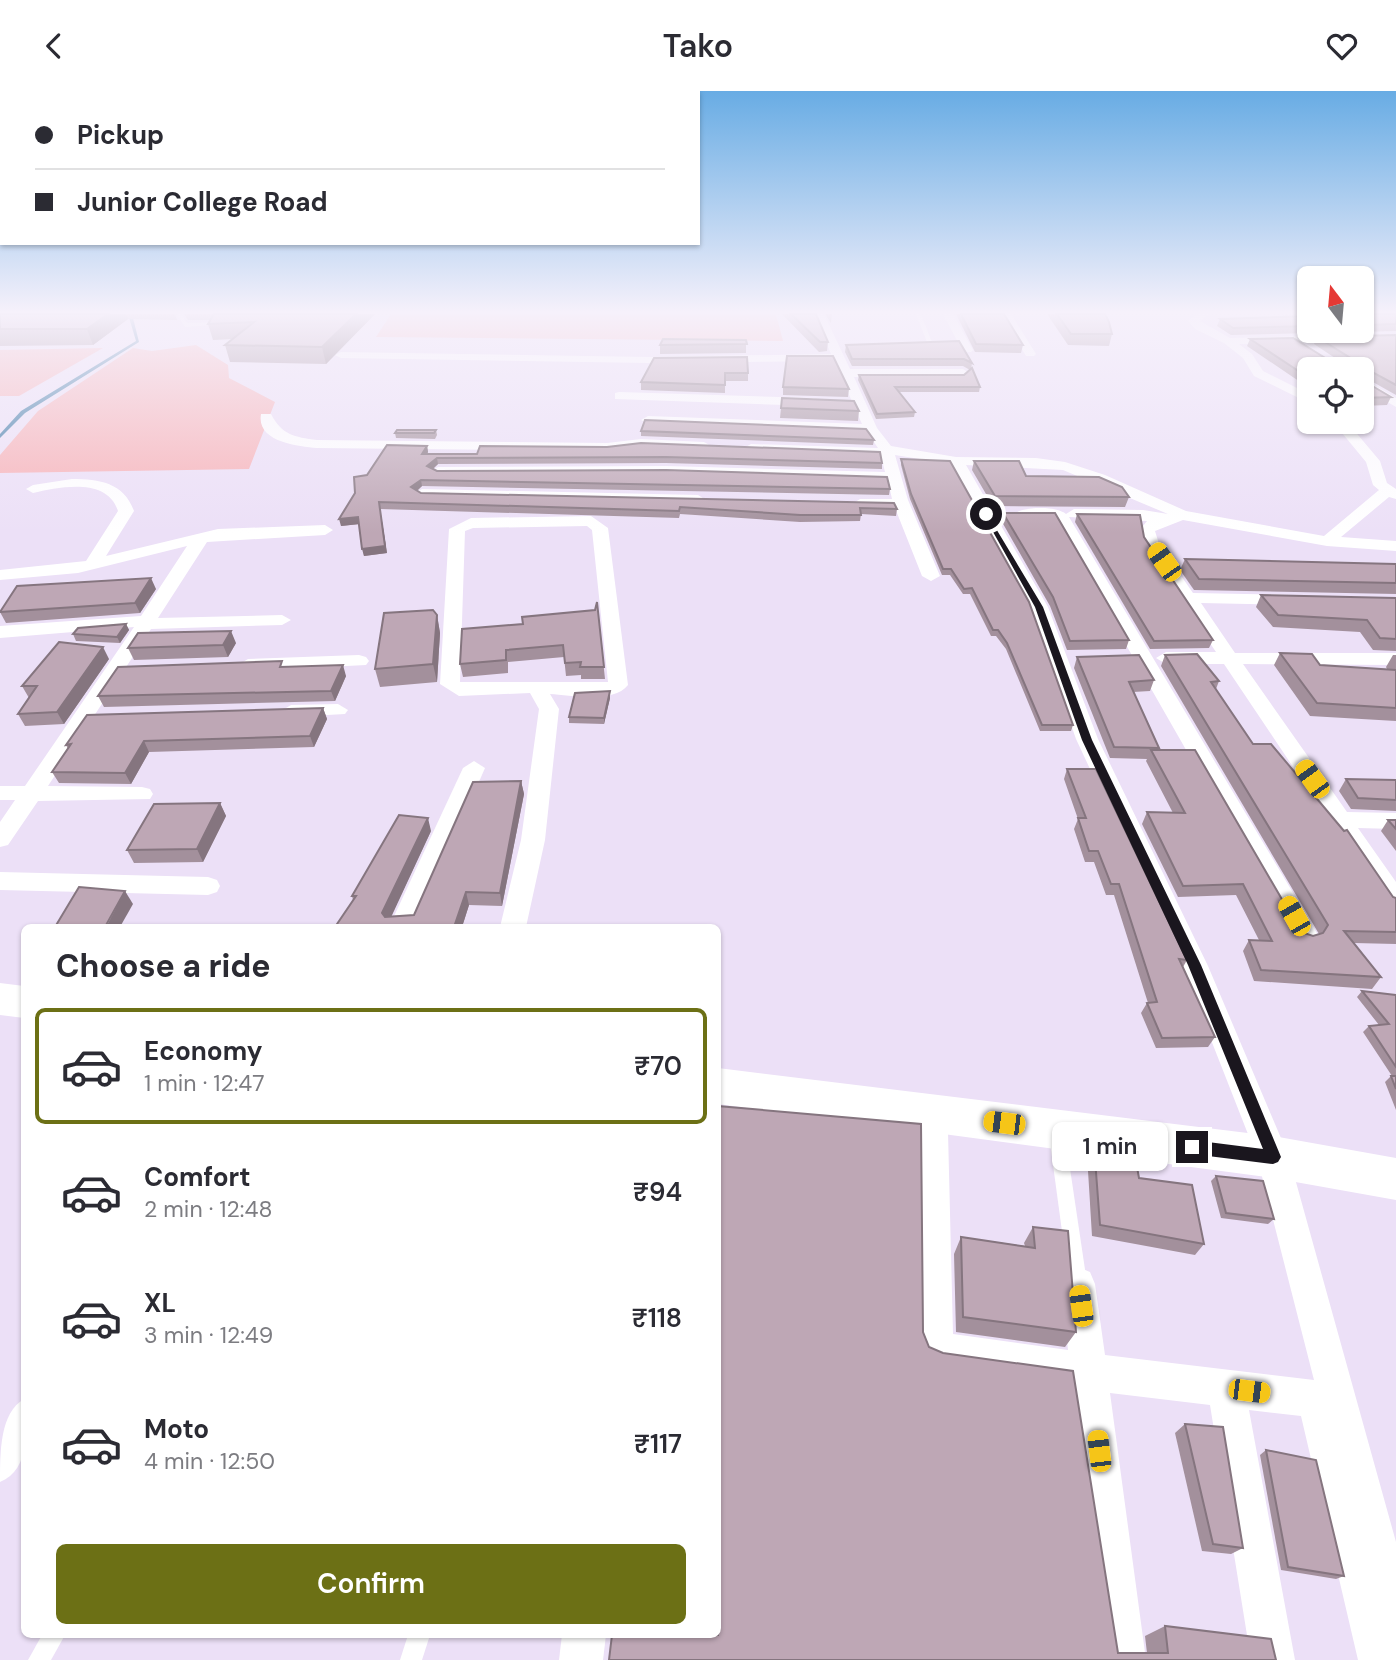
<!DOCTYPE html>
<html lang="en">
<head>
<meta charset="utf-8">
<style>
	:root { --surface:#fff; --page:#f7f7f7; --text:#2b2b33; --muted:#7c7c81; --line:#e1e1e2; --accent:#6c7015 }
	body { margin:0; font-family:"DM Sans",sans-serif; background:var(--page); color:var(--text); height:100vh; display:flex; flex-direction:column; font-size:26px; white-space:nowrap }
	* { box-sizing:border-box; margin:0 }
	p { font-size:23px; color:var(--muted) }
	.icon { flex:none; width:38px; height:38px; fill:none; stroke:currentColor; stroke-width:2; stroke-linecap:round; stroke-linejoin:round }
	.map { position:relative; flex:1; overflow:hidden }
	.sheet { position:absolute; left:21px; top:833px; width:700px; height:714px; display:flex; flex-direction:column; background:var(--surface); border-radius:10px; box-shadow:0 2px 5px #0004 }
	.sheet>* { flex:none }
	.guide { position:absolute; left:0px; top:0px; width:700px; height:154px; box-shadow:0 2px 5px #0004; display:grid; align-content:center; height:154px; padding:0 35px; background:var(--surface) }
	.needle { width:46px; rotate:344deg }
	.buttons { position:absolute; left:1297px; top:175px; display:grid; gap:14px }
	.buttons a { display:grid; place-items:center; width:77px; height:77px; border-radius:10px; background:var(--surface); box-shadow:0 2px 5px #0004; font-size:35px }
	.end { position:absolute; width:32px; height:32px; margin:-16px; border:9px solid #1a161e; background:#fff; box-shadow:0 0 0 4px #fff }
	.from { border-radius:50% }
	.bubble { position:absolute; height:49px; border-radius:10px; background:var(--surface); box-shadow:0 2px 5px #0004; font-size:23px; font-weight:600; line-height:49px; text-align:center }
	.car { position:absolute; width:21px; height:42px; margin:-21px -10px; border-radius:9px; box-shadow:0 0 5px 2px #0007; background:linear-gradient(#f5c518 24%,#345 0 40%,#f5c518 0 76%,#345 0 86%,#f5c518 0) }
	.guide b { display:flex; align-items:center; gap:24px; height:66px; font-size:26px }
	.guide b+b { border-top:2px solid var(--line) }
	.guide i { width:18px; height:18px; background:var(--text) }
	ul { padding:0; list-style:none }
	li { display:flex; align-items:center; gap:21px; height:116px; margin:0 14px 10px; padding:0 21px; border:4px solid transparent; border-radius:10px }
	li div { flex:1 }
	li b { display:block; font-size:26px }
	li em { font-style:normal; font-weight:600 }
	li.on { border-color:var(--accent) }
	li>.icon { width:63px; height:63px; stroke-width:1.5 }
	h2 { padding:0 35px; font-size:32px; line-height:84px }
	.primary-button { display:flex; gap:14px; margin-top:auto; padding:14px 35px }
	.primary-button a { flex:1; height:80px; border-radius:10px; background:var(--accent); color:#fff; font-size:28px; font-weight:600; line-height:80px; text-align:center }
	header { display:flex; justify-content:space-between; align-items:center; height:91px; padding:0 35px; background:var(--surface); font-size:32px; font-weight:600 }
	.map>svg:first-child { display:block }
</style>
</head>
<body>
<header><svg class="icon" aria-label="back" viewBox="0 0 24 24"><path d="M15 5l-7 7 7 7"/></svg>Tako<svg class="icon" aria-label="heart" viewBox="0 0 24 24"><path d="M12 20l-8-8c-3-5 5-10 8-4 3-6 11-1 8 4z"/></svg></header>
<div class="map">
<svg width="1396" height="1569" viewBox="0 0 1396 1569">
	<rect width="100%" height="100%" fill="#ece0f7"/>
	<g fill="#f7b2b7">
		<path d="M391,223H776L783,250L376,246Z"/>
		<path d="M196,254L228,274L229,287L275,311L249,378L0,382V364L38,320L133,257L152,260Z"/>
		<path d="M103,257L19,305H0V259Z"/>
	</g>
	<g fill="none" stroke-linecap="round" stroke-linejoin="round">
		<path fill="#3a77a5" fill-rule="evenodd" d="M128,223H132L139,251L25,322L0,347V343L21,320L136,250Z"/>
		<g fill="#fff" fill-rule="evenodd">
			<path d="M177,223H181L187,232L222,231L225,233L185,236Z"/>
			<path d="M916,223H921L934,257L929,256Z"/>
			<path d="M1057,1037L1062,1039L1065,1044L1087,1192L1084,1198L1078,1201L1072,1198L1069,1192L1049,1044L1052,1039Z"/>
			<path d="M42,1544H65L51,1569H28Z"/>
			<path d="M408,1544H430L422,1569H400Z"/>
		</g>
		<g fill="#fff" fill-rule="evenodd">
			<path d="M814,223H824L850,278H963L969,282L963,286H854L877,337L891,355L956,366L1036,367L1065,371L1105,384L1186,420L1324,445L1379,399L1373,394L1366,371L1333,331H1347L1380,370L1387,392L1396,398V408L1389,406L1341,446L1396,450V460L1327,455L1183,429L1155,440L1159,453L1193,502L1293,504L1302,509L1293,514L1201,512L1235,562H1396V574L1243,573L1347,721L1396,722V738L1358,737L1396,791V819L1387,816L1224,573H1166L1156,567L1166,561H1216L1143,453L1139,440L1147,430L1069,426L1314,837L1318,844L1314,851L1305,854L1296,851L1054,428H1022L1014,423C1024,415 1057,415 1066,423L1074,418L1143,419L1168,423L1063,379L966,374L1048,516L1098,648L1208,875L1289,1066L1396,1451V1569H1358L1301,1325L1249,1319L1295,1569H1251L1210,1314L1110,1302L1146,1569H1102L1072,1297L935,1277L922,1272L917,1259V1054L877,1048L873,1038L877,1028C896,1021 925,1024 944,1031L948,1041L953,1243L1068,1259L1061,1193L1066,1181L1078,1176L1090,1181L1095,1193L1105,1264L1314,1289L1257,1066L1182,875L1076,648L1030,516L951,373L895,364L908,409L940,485L931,490L922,485L895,417L860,418L852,413L860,408H892L888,390L666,383L438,384L431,380L438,376L666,375L885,381L881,365L751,361L744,357L751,353L878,357L867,341L648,333L641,329L648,325L862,333L834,270L649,272L341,267L335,264L341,261L649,266L831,263Z"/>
			<path d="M943,223H953L973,259L971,261H963Z"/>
			<path d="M1001,223H1011L1036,263L1034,265H1026Z"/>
			<path d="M1197,223H1209L1200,230L1230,247L1396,243V249L1239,253L1252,263L1263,280L1309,303V312L1254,285L1243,267L1224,252L1195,238L1188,230Z"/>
			<path d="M1362,287L1396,307V316L1362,296Z"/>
			<path d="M619,301L814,307L820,311L814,315L615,308V302Z"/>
			<path d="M261,323H271C282,344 294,346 317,349L607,352L641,348L704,351L711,355L704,359L641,356L607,360L317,357C298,355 256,351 261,323Z"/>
			<path d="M72,388C100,388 124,392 134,420L106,465L218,438L325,434L333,439L325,444L207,451L158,527L282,524L291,529L282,534L151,538L48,695L142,696L150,698L153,703L150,708L38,710L8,754L0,756V731L15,709H0V695H25L134,536L0,547V535L141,525L187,455L78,482L0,489V479L86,470L118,420C107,386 60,396 33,402L26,398L33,394Z"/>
			<path d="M422,398L698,404L706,409L698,414L417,405L415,402Z"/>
			<path d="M591,425L608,437L628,594C613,613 571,604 550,603L559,618L545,749L526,836H500L521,749L539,618L530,602L459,605L440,593L449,438L471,427ZM587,435L592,439L608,591H460L465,440L473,437Z"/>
			<path d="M359,564L366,566L369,570L366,574L248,580L238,574L248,568Z"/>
			<path d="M338,613L348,619L345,623L291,626L281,620L291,614Z"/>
			<path d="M474,670L485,677L415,836H389L463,677Z"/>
			<path d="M0,781L208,786L217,789L220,795L217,801L208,804L0,799Z"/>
			<path d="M24,1308C27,1337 31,1378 0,1391C0,1360 0,1322 24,1308Z"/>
			<path d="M562,1544H606L603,1569H559Z"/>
		</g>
		<g fill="#fff" fill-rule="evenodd">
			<path d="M0,892L24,895V927L0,924Z"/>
			<path d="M718,977L1273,1045L1396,1067V1109L1273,1087L718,1013Z"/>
		</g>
	</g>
	<g fill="#a3909c">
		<path d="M0,223H175L177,229L128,228L93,254L0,255Z"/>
		<path d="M184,223H375L326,273L230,271L225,254L233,248L213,249L208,233L211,229H188Z"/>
		<path d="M782,223H816L828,251L827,260L819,261Z"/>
		<path d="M825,223H832L831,232Z"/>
		<path d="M956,223H1004L1023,254L1021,262L975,261Z"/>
		<path d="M1047,223H1105L1112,243L1109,255L1068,254Z"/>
		<path d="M1303,223H1309V240H1362V223H1396V240L1231,244L1217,235L1220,228L1306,226Z"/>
		<path d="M1396,244V304L1364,286V290L1391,306L1387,314L1362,315V278H1309V297L1247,255L1250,248L1335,273H1344L1314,253L1317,246Z"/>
		<path d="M746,249V262L660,263V254Z"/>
		<path d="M959,250L972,272L971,279L980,296L979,301H899L915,321L914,326L876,328L858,289L859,284H964L970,279L963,275H852L845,261L846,254Z"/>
		<path d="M654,267L748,282V290H725V302L641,299V291Z"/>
		<path d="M783,296L849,298L848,306L783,304Z"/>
		<path d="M782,307L859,320L858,330L780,327Z"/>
		<path d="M436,339L437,344L435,348L396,347L395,342Z"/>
		<path d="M641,340L874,349L873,354L641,345Z"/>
		<path d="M427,355L428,361L427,363H477L480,355L882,372V378L666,372L438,373L433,378L437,380L890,398L889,404L422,395L417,400L421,402L897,418L896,425L861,423L860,430L800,431L680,423L679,427L380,418L387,462L364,465L359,433L341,435L367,384Z"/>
		<path d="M901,368L1073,634L1071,640H1040L1006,558L996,545H991L970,503H963L950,484H942L910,408L901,374Z"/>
		<path d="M974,370L1026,385L1129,406L1125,416L993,415L972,379Z"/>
		<path d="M1003,422L1129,549L1126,558L1067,559L1050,515L1002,431Z"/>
		<path d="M1077,423L1144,446L1213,549L1209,557L1150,558L1075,431Z"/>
		<path d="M1185,468L1396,473V503L1194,499L1180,479Z"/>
		<path d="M156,498L140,522L6,532L0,521Z"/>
		<path d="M1261,504L1396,507V560L1373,559L1360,541L1273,536L1256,516Z"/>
		<path d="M597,511L605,588H581V584L566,585L564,566L508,571V582L463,586L460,573L523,533L595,519Z"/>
		<path d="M437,524L440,542L437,591L380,596L375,578Z"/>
		<path d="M126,533L129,539L120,552L76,550L73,543Z"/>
		<path d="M236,552L228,566L134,569L128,557Z"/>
		<path d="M1280,562L1320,574L1387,578L1386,576L1393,564H1396V630L1310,625L1274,574Z"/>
		<path d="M1165,564L1219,590L1216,598L1253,653L1393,806L1396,807V853L1354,852L1381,886L1372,898L1254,890L1243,860L1249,849H1259L1236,804L1178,806L1142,733L1147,721L1173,722L1146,670L1147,668L1110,667L1074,577L1077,566L1154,589L1150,600L1133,601L1159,657L1158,659L1301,841L1313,845L1319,843L1161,575Z"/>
		<path d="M109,568L64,633L25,635L18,623L29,607L22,595Z"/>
		<path d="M284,576L346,585L335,610L104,616L98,605Z"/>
		<path d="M610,600V607L604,633L569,632V626Z"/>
		<path d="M323,617L327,628L314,656L149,661L131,693L59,692L52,681L68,658L66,654Z"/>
		<path d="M1067,678L1187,869L1183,876L1215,946L1208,956L1156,957L1141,922L1147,912H1148L1114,804H1106L1094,771H1085L1074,738L1078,728L1064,688Z"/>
		<path d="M1346,688L1396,689V720L1351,718L1339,700Z"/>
		<path d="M521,690L524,703L502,815L469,814L462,836H335L353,809L352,805L431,740L391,825L414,824Z"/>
		<path d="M220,712L226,725L203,771L134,772L127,759Z"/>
		<path d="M1388,729H1396V760L1381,740Z"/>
		<path d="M1362,900L1396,904V1019L1385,991L1391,985H1392L1363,941L1369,935L1379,934L1357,906Z"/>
		<path d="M718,1015L923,1241L929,1256L1118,1562H1147L1145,1545L1165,1535L1276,1569H609Z"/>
		<path d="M1095,1068L1139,1087L1204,1153L1195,1164L1092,1145L1088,1080Z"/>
		<path d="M1216,1085L1274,1128L1268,1133L1221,1127L1211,1090Z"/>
		<path d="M1033,1136L1076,1241L1065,1256L956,1241L954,1163L961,1146L1025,1155L1024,1152Z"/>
		<path d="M1185,1333L1243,1457L1231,1463L1202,1460L1175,1342Z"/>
		<path d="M1266,1359L1344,1485L1336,1488L1281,1479L1260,1364Z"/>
	</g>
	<g fill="#85757f">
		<path d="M108,223H126L128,228L93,254L87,238Z"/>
		<path d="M356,223H375L326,273L322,256Z"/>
		<path d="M427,355L428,361L423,369L422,363Z"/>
		<path d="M437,367L438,373L429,381L427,375Z"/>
		<path d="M421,389L422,395L413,403L411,396Z"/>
		<path d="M379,411L387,462L364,465L362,458Z"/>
		<path d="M358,426L360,433L341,435L339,428Z"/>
		<path d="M151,487L156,498L140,522L135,512Z"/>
		<path d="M437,524L440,542L437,591L433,573Z"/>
		<path d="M126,533L129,539L120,552L117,546Z"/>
		<path d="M231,540L236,552L228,566L223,554Z"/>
		<path d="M103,556L109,568L64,633L57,621Z"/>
		<path d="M343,574L346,585L335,610L331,600Z"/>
		<path d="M610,600V607L604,633V627Z"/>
		<path d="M323,617L327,628L314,656L310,645Z"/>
		<path d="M144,650L149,661L131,693L125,682Z"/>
		<path d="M521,690L524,703L502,815L500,802Z"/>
		<path d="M220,712L226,725L203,771L197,758Z"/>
		<path d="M428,727L431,740L387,835L382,822Z"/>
		<path d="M125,800L133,813L120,836H106Z"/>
		<path d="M466,801L469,814L462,836H454Z"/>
	</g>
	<g fill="#bea7b5" stroke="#85757f" stroke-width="2">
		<path d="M0,223H108L87,238H0Z"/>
		<path d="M214,223H356L322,256L225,254L254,231L208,233Z"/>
		<path d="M791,223H816L828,251H820Z"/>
		<path d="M961,223H1004L1023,254L976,253Z"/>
		<path d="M1057,223H1105L1109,231L1112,243H1071Z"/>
		<path d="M1362,223H1396V233L1362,234Z"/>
		<path d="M1309,225V235L1233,237L1220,228Z"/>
		<path d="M1396,244V294L1365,277L1364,290L1391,306L1362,307V278H1309V287L1250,248L1293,247L1335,273H1350L1352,268L1317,246Z"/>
		<path d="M663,248L746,249L747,253L660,254Z"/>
		<path d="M959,250L972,272L964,268H852L846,254Z"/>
		<path d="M787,265H833L849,298L783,296Z"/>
		<path d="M747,266L748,282H725V294L641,291L654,267Z"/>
		<path d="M972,277L980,296H895L915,321L877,323L859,284H964Z"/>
		<path d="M782,307L854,310L859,320L781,317Z"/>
		<path d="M645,329L866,338L874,349L641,340Z"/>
		<path d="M397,339H436L434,342H395Z"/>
		<path d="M641,352L880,361L882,372L666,366L437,367L427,375L437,380L666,379L887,386L890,398L421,389L411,396L421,402L894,412L897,418L860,417L861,424H800L680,416L679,420L379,411L385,455L362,458L358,426L339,428L355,402L354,386L367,384L387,354L427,355L422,363H477L480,355L607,356Z"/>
		<path d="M901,368L950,370L1029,511L1073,634H1042L1007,552L998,539H993L972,497L964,498L951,478H943L911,403Z"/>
		<path d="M974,370H1019L1026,385L1099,386L1122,396L1129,406L995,405Z"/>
		<path d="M1003,422H1055L1129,549L1070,550L1053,506Z"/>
		<path d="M1077,423L1140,424L1144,446L1213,549L1154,550Z"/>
		<path d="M1185,468L1396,473V492L1199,488Z"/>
		<path d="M151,487L135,512L0,521L17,495Z"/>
		<path d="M1261,504L1396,507V548L1380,547L1367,529L1278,524Z"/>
		<path d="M597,511L604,576H580L581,571L565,572L563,554L506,559V569L460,573L462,538L523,533L522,526L595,519Z"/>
		<path d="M433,519L437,524L433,573L375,578L384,522Z"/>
		<path d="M126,533L117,546L73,543L78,537Z"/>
		<path d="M231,540L223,554L128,557L138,542Z"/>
		<path d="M59,551L103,556L57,621L18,623L37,595H22Z"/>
		<path d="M1280,562L1312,563L1320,574L1396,579V617L1317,612Z"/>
		<path d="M1197,563L1219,590L1211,591L1253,653H1271L1344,740L1347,739L1393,806L1396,807V841L1344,840L1381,886L1261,879L1249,849L1272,850L1243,793L1183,795L1147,721L1185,722L1151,659H1195L1301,841L1313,845L1323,842L1328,834L1165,564Z"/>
		<path d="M1139,564L1154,589L1129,591L1159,657L1114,656L1077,566Z"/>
		<path d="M282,570L280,576L343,574L331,600L98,605L118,576Z"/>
		<path d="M610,600L604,627L569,626L575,602Z"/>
		<path d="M323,617L310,645L144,650L125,682L52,681L71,653L66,654L87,624Z"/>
		<path d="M1067,678H1096L1185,865L1187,869L1179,868L1215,946L1162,947L1147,912L1157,911L1119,793H1111L1098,760H1089L1078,727H1086Z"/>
		<path d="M1346,688L1396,689V709L1358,707Z"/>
		<path d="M521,690L500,802L466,801L454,836H335L356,805H352L399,724L428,727L382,822L385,826L414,824L473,691Z"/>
		<path d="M220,712L197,758L127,759L154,713Z"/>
		<path d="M1388,729H1396V738Z"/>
		<path d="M79,796L125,800L105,836H55Z"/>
		<path d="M1362,900L1396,904V976L1369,935L1389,933Z"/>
		<path d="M1391,985H1396V998Z"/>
		<path d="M718,1012V1015L921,1033L923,1241L929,1256L943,1262L1073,1280L1118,1562H1168L1165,1535L1271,1548L1276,1569H609L612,1544H718Z"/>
		<path d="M1095,1068L1137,1076L1139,1087L1192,1094L1204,1153L1100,1134Z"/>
		<path d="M1216,1085L1263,1090L1274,1128L1226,1122Z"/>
		<path d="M1033,1136L1068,1140L1076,1241L963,1226L961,1146L1035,1157Z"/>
		<path d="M1185,1333L1223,1336L1243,1457L1213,1453Z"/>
		<path d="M1266,1359L1316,1369L1344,1485L1288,1476Z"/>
	</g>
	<linearGradient id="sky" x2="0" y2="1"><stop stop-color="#68ace4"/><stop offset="0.5" stop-color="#f6f1fb"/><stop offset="1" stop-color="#f6f1fb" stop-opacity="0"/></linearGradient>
	<rect width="1396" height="442" fill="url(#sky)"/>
	<path fill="#1a161e" d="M986,421L1043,516L1092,649L1201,874L1281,1066L1278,1071L1273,1073L1192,1063L1185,1056L1192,1049L1263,1058L1188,874L1082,649L1035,516L983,423Z"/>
</svg>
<div class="buttons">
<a><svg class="needle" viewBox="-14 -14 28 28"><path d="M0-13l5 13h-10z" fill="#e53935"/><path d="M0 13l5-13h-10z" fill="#7c7c81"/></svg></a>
<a><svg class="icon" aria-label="locate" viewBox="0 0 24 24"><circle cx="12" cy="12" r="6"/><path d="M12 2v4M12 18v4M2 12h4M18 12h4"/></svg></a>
</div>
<i class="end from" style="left:986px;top:423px"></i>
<i class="end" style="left:1192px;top:1056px"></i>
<div class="bubble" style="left:1052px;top:1031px;width:116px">1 min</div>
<i class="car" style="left:1164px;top:471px;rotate:325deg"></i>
<i class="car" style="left:1312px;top:688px;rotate:324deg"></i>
<i class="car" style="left:1294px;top:825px;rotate:330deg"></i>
<i class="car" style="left:1004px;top:1032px;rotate:277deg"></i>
<i class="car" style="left:1081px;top:1215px;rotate:352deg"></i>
<i class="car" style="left:1249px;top:1300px;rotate:97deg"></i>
<i class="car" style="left:1099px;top:1360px;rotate:353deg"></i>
<div class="guide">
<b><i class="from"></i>Pickup</b>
<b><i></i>Junior College Road</b>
</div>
<section class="sheet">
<h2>Choose a ride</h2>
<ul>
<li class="on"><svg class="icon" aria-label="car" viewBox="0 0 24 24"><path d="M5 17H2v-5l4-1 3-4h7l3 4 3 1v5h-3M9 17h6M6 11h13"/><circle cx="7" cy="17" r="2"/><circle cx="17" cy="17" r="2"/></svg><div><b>Economy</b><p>1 min · 12:47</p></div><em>₹70</em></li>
<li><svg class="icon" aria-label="car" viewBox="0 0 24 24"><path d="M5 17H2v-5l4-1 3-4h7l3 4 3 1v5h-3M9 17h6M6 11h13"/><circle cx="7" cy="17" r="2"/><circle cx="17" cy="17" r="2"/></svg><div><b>Comfort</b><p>2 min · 12:48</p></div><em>₹94</em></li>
<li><svg class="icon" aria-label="car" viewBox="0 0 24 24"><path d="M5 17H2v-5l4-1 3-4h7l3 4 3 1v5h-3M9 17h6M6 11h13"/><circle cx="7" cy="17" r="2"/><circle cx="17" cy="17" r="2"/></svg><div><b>XL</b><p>3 min · 12:49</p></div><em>₹118</em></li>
<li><svg class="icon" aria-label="car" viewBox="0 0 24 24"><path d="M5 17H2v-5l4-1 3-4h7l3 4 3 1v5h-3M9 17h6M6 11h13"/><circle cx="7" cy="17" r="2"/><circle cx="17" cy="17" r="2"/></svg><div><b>Moto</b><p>4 min · 12:50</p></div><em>₹117</em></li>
</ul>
<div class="primary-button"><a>Confirm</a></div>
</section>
</div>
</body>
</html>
